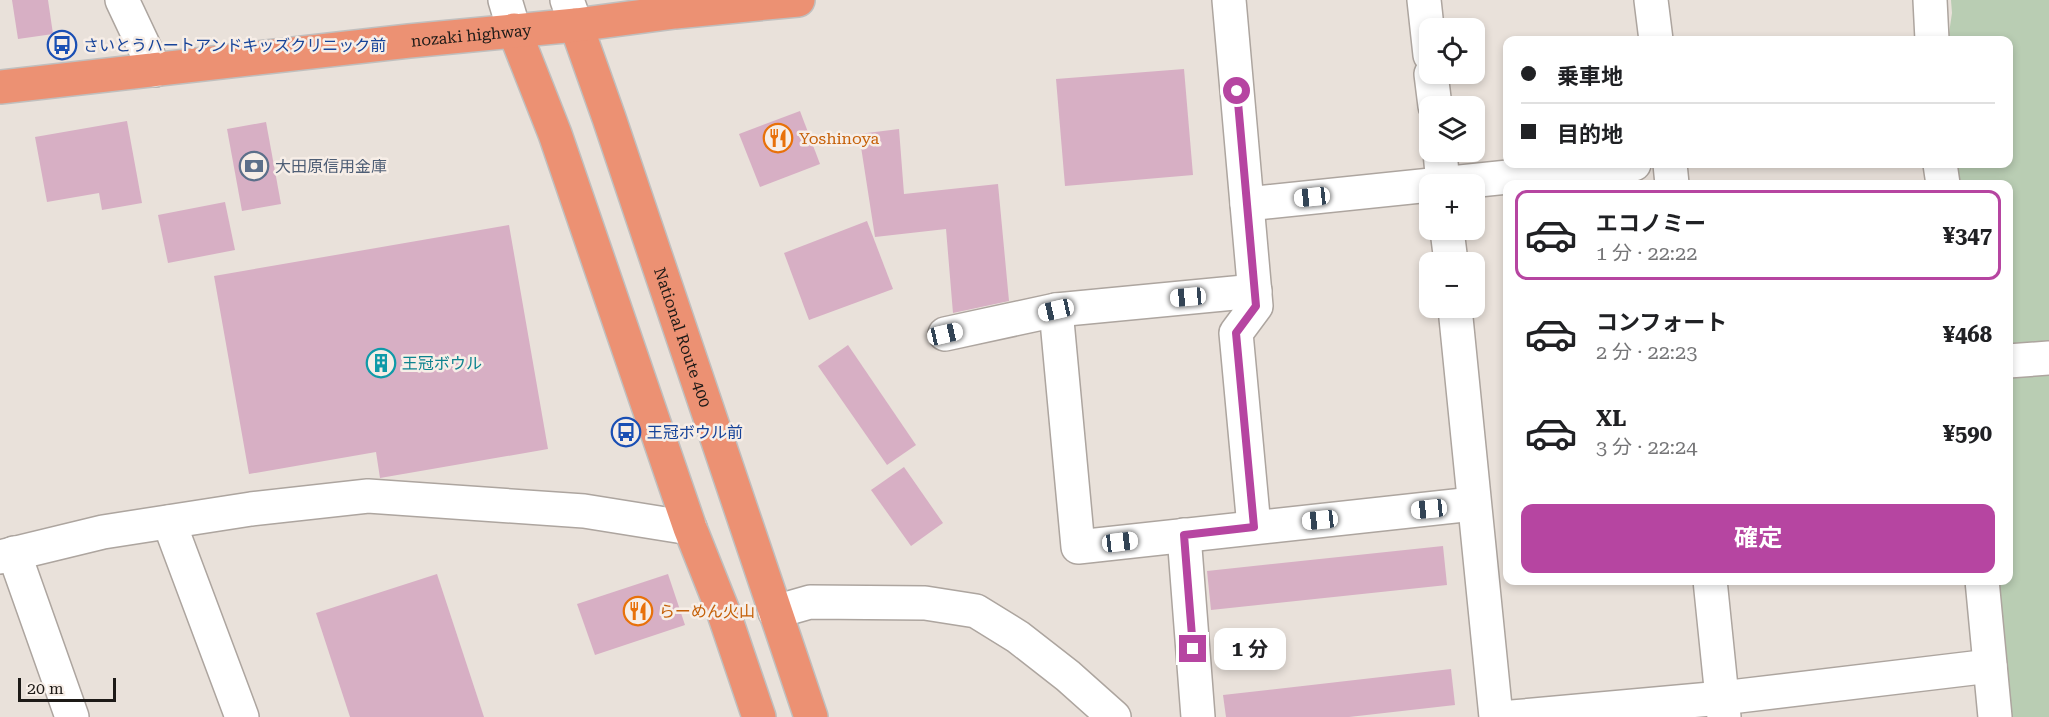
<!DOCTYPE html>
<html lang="ja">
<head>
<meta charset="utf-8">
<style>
	:root { --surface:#fff; --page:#f6f6f6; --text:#202124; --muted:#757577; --line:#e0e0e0; --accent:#b645a1 }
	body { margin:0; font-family:"Roboto Serif","Noto Sans JP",serif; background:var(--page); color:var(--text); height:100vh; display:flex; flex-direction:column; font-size:22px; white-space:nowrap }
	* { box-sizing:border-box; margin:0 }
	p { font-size:20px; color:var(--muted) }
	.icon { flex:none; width:33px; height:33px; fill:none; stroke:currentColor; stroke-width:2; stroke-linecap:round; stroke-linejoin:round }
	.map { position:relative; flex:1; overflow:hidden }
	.sheet { position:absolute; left:1503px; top:180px; width:510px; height:405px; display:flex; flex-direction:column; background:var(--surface); border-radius:12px; box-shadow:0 3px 9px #0003 }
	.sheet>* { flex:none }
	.guide { position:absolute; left:1503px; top:36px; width:510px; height:132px; border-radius:12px; box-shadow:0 3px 9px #0003; display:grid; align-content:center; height:132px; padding:0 18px; background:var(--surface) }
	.controls { position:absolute; left:1419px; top:18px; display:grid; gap:12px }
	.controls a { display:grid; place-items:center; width:66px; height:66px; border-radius:12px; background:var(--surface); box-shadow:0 3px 9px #0003; font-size:30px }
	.scale { position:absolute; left:18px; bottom:15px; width:98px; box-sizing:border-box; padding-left:6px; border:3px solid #1d1a17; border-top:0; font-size:16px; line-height:21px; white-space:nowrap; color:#1d1a17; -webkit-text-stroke:4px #f7eee7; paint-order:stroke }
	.end { position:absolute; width:27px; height:27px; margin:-14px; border:8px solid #b645a1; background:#fff; box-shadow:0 0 0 3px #fff }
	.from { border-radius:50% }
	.bubble { position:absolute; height:42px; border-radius:12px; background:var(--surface); box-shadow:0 3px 9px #0003; font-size:20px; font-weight:700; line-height:42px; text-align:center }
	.car { position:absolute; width:18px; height:36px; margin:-18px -9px; border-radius:8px; box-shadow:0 0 4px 2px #0007; background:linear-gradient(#fff 24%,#345 0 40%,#fff 0 76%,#345 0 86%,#fff 0) }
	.guide b { display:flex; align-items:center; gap:21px; height:57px; font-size:22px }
	.guide b+b { border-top:2px solid var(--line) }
	.guide i { width:15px; height:15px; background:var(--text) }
	ul { padding:10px 0 0; list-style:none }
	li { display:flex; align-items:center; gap:18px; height:90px; margin:0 12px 9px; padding:0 6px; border:3px solid transparent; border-radius:12px }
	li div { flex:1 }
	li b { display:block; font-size:22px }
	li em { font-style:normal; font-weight:700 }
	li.on { border-color:var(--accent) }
	li>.icon { width:54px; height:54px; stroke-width:1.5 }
	.action { display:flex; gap:12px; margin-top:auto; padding:12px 18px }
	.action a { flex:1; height:69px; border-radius:12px; background:var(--accent); color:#fff; font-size:24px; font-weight:700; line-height:69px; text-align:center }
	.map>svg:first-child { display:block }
</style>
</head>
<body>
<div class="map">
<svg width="2049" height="717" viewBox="0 0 2049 717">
	<rect width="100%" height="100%" fill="#e9e1da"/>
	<path fill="#b9cdb3" d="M1951,0H2049V717H2012L1998,581L2008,580V184H1959L1957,164H2008V40H1948L1952,13Z"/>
	<g fill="#d7afc4">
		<path d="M12,0H48L53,34L18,39Z"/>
		<path d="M1184,69L1193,175L1065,186L1056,79Z"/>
		<path d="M800,111L820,164L760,187L739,134Z"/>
		<path d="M127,121L142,203L102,210L99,193L47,202L35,137Z"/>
		<path d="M266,122L281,204L242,211L227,129Z"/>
		<path d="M899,129L904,194L998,184L1009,301L953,313L946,229L875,237L859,134Z"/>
		<path d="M225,202L235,250L168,263L158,215Z"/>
		<path d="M867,221L893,289L809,320L784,253Z"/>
		<path d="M509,225L548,449L380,478L376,452L249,474L214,276Z"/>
		<path d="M848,345L916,445L887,465L818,366Z"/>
		<path d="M904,467L943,523L911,546L871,490Z"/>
		<path d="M1443,546L1447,585L1211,610L1207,571Z"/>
		<path d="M437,574L484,717H350L316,613Z"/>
		<path d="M668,574L685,625L595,655L577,604Z"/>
		<path d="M1451,669L1455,705L1349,717H1226L1223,695Z"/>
	</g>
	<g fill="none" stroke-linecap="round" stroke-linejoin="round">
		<g stroke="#ada59f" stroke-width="36">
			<g id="minor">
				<path d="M122,0L155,70"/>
				<path d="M505,0L514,30"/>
				<path d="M567,0L576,25"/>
				<path d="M1229,0L1256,306L1236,333L1254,527"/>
				<path d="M1424,0L1430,55"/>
				<path d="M1651,0L1656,40"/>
				<path d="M1930,0L1932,40"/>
				<path d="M1431,74L1435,106"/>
				<path d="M1440,152L1443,184"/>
				<path d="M1670,164L1672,184"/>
				<path d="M1940,164L1943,184"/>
				<path d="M1247,204L1634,164"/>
				<path d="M1447,230L1451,262"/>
				<path d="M1455,308L1496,717"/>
				<path d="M1056,310L1078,547L1473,504"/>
				<path d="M945,334L1056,310L1255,291"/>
				<path d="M2008,361L2049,358"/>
				<path d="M169,522L242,717"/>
				<path d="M1184,535L1198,717"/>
				<path d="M14,553L72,717"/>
				<path d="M0,557L103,532L251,509L368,496L584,511L690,528"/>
				<path d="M1710,580L1724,717"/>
				<path d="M1982,580L1995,717"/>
				<path d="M775,612L810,602L925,603L976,611L1018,637L1068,676L1114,717"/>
				<path d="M1512,717L1722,698L1990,666"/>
			</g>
		</g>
		<g stroke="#c0bfbe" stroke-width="36">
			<g id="highway">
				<path id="s1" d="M576,25L609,118L811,717"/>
				<path d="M514,30L555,134L690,528L723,611L759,717"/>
				<path id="s2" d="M0,87L409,41L576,25L675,12L798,0"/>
			</g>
		</g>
		<use href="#minor" stroke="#fff" stroke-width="33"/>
		<use href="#highway" stroke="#ec9173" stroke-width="33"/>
	</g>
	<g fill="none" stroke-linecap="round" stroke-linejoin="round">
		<path stroke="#b645a1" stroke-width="8" d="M1193,649L1184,535L1254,527L1236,333L1256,306L1237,91"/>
	</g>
	<defs>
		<g id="bus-ring" transform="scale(1.5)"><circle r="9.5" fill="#f7eee7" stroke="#1a4fb4" stroke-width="1.5"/><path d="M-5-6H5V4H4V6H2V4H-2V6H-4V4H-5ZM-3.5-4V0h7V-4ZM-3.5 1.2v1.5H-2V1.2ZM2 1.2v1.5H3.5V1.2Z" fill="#1a4fb4"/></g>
		<g id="restaurant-ring" transform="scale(1.5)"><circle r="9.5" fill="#f7eee7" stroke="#e8710a" stroke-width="1.5"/><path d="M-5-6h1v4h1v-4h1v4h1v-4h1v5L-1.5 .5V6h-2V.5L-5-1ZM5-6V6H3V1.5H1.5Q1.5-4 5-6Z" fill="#e8710a"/></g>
		<g id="bank-ring" transform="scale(1.5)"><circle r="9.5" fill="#f7eee7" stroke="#5c6f8a" stroke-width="1.5"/><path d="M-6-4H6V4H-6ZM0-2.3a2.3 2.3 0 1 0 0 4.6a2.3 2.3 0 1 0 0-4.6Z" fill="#5c6f8a"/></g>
		<g id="building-ring" transform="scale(1.5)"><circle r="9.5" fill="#f7eee7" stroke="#0f9aa8" stroke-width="1.5"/><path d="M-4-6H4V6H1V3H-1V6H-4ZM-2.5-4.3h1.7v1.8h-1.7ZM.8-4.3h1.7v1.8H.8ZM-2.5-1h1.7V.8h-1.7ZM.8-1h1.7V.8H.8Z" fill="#0f9aa8"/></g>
	</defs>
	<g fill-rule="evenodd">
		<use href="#bus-ring" x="62" y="45"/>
		<use href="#restaurant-ring" x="778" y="138"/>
		<use href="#bank-ring" x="254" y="166"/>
		<use href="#building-ring" x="381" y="363"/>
		<use href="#bus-ring" x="626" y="432"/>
		<use href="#restaurant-ring" x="638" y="611"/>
	</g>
	<g text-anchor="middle" stroke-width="5" stroke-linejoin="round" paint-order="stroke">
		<g font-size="16" fill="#1d1a17" stroke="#f7eee7">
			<text dy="6" stroke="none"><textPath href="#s2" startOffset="474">nozaki highway</textPath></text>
			<text dy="6" stroke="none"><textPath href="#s1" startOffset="330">National Route 400</textPath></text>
		</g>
		<g font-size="16" fill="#164399" stroke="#f7eee7" text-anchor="start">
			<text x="83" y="51">さいとうハートアンドキッズクリニック前</text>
			<text x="647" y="438">王冠ボウル前</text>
		</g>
		<g font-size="16" fill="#c56008" stroke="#f7eee7" text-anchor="start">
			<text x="799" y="144">Yoshinoya</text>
			<text x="659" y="617">らーめん火山</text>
		</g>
		<g font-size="16" fill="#4e5e75" stroke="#f7eee7" text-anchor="start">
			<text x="275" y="172">大田原信用金庫</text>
		</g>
		<g font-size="16" fill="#0d838f" stroke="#f7eee7" text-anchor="start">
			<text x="402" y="369">王冠ボウル</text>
		</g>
	</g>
</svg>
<div class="controls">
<a><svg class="icon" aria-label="locate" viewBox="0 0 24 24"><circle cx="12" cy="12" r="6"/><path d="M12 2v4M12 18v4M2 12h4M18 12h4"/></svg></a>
<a><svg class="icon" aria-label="layers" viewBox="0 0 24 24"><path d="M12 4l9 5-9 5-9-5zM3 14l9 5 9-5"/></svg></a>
<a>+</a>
<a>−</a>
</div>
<div class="scale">20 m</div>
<i class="end from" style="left:1237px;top:91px"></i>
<i class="end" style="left:1193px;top:649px"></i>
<div class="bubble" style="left:1214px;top:628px;width:72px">1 分</div>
<i class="car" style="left:1312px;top:197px;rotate:264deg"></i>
<i class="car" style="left:1188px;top:297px;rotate:265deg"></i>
<i class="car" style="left:1056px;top:310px;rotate:257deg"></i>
<i class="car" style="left:945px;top:334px;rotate:77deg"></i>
<i class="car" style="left:1429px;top:509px;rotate:264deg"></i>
<i class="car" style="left:1320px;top:520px;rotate:264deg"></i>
<i class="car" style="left:1120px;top:542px;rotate:83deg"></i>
<div class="guide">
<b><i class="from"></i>乗車地</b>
<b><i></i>目的地</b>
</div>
<section class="sheet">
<ul>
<li class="on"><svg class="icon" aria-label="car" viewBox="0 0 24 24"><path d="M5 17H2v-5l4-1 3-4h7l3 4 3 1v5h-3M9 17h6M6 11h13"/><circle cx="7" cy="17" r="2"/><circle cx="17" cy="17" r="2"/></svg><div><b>エコノミー</b><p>1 分 · 22:22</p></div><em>¥347</em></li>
<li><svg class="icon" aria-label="car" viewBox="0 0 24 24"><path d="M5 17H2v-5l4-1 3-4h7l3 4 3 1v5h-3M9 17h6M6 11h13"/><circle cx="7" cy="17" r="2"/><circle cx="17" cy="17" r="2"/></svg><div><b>コンフォート</b><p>2 分 · 22:23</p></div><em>¥468</em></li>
<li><svg class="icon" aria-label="car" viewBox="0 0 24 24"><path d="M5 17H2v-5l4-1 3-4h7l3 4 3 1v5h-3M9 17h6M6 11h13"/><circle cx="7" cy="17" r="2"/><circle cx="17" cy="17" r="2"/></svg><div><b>XL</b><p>3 分 · 22:24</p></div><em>¥590</em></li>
</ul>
<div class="action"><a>確定</a></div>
</section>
</div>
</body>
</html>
